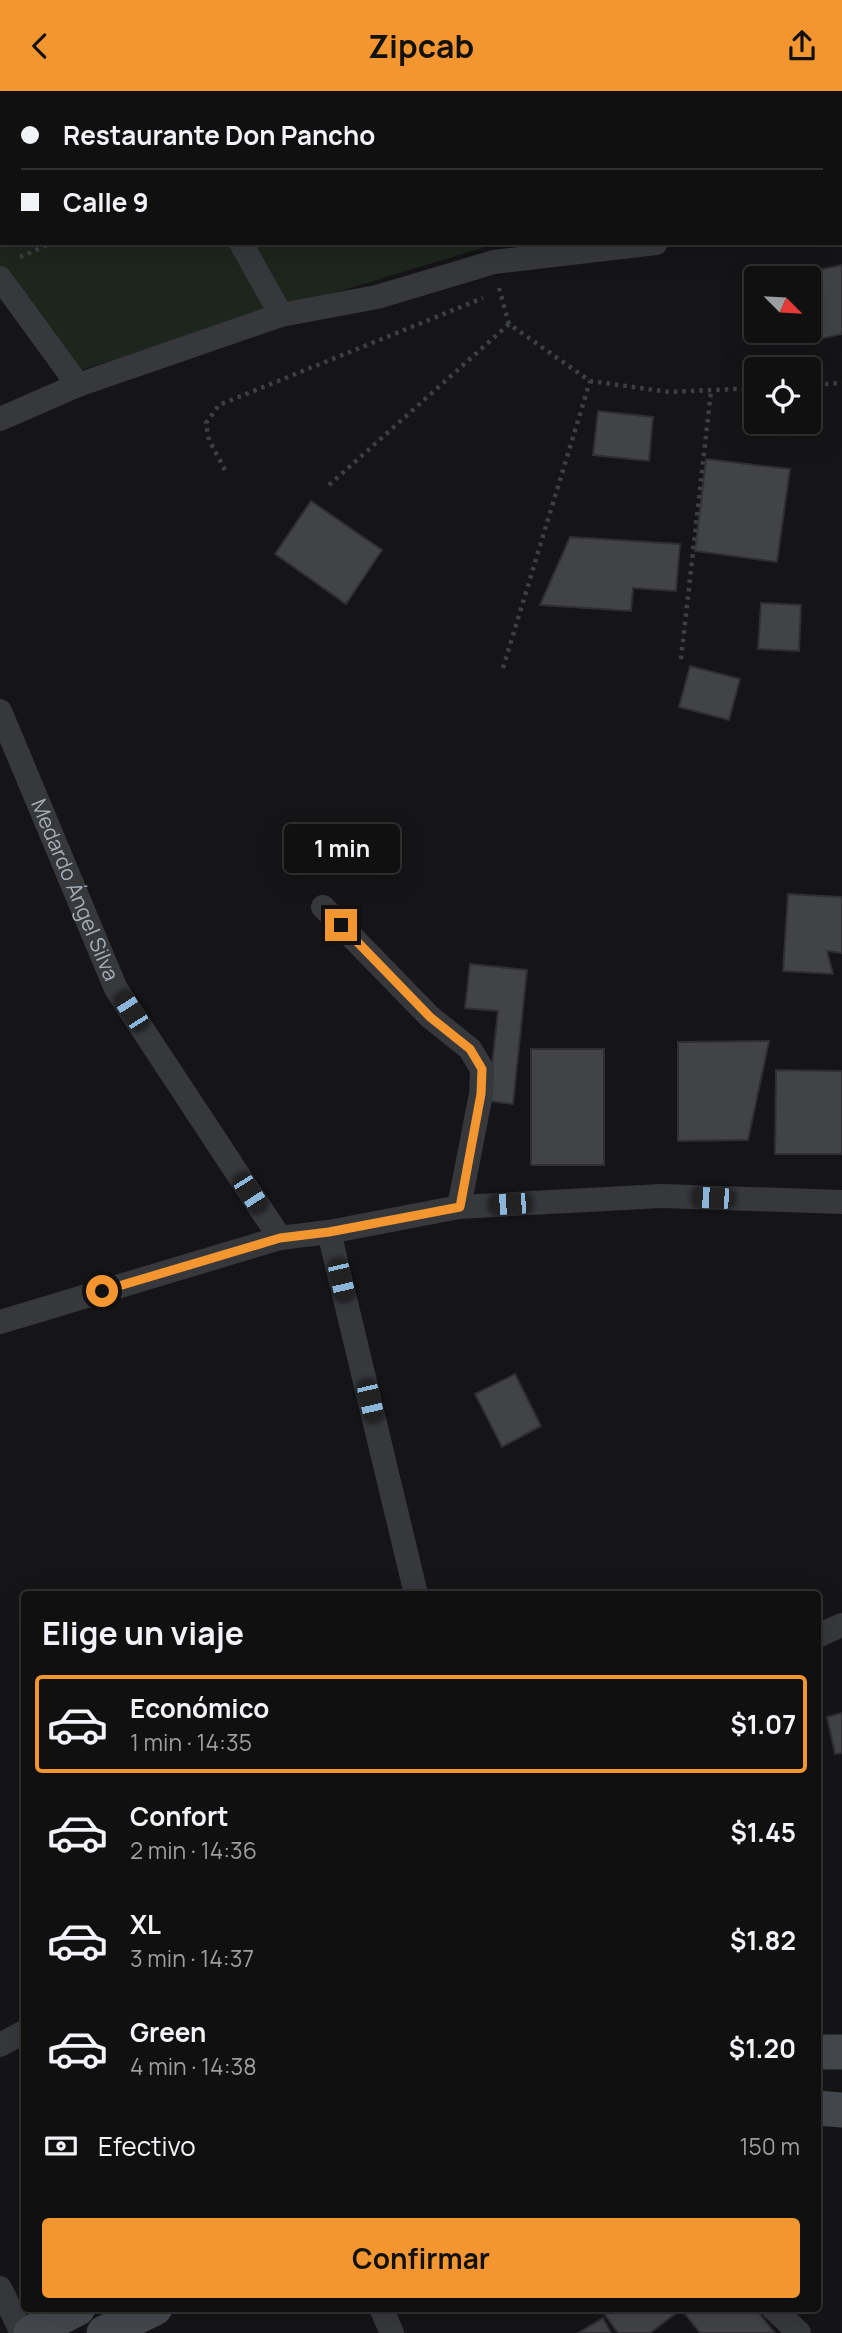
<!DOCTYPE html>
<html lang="es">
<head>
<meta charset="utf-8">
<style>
	:root { --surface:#101011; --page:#19191a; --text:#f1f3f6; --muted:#9c9d9f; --line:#303031; --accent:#f4962f }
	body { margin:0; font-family:Manrope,sans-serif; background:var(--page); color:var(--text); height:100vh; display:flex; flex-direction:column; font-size:26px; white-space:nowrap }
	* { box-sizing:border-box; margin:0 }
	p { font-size:23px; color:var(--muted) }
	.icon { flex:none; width:38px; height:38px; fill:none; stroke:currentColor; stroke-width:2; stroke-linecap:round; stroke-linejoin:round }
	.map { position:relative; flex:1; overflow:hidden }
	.details { position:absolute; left:21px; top:1500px; width:800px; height:721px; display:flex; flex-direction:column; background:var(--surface); border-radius:7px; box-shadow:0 7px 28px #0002,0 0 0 2px var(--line) }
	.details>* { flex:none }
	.banner { position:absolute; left:0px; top:0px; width:844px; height:154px; box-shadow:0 7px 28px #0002,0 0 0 2px var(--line); display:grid; align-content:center; height:154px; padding:0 21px; background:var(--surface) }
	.needle { width:46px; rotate:114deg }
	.fabs { position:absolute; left:744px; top:175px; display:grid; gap:14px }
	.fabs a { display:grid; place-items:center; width:77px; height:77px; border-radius:7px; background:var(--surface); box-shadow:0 7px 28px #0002,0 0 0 2px var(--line); font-size:35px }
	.end { position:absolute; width:32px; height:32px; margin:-16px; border:9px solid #f4962f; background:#111; box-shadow:0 0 0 4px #111 }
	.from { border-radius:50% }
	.bubble { position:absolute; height:49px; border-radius:7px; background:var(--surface); box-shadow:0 7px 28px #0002,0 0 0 2px var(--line); font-size:23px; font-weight:700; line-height:49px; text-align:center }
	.car { position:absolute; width:21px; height:42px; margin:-21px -10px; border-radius:9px; box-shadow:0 0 5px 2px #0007; background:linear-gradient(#222 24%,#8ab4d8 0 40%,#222 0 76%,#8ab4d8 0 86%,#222 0) }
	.banner b { display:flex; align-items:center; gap:24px; height:66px; font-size:26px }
	.banner b+b { border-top:2px solid var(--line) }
	.banner i { width:18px; height:18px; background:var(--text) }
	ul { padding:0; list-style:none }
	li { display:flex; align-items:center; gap:21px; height:98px; margin:0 14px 10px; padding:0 7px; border:4px solid transparent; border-radius:7px }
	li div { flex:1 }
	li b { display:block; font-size:26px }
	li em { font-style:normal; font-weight:700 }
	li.active { border-color:var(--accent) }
	li>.icon { width:63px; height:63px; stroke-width:1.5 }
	h2 { padding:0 21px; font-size:32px; line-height:84px }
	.pay { display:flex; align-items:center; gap:18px; height:77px; padding:0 21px; font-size:26px }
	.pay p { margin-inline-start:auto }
	.primary-button { display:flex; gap:14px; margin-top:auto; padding:14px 21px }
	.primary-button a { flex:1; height:80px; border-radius:7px; background:var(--accent); color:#111; font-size:28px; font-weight:700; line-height:80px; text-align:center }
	header { display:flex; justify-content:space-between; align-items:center; height:91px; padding:0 21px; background:var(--accent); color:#111; font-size:32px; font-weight:700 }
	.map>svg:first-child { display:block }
</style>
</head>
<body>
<header><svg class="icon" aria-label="back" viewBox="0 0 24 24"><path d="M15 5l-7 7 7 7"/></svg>Zipcab<svg class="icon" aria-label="share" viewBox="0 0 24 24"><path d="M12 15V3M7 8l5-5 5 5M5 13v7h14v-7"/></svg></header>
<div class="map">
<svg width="842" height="2242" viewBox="0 0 842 2242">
	<rect width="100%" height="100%" fill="#151517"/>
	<path fill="#1d251d" d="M0,0H842V119V2H2V152H498L81,279L0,195Z"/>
	<g fill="#414347" stroke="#2f2f33" stroke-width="2">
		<path d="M842,174V243L816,249L808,211V187H803L802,182Z"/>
		<path d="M598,320L653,326L649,370L593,364Z"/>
		<path d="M706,368L790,378L777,471L695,460Z"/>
		<path d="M311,410L382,459L346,513L275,463Z"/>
		<path d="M570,446L680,453L676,500L633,497L631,520L540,514Z"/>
		<path d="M761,512L801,514L799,560L758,558Z"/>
		<path d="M690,575L740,588L729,629L679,616Z"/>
		<path d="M788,803L842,806V862L827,860L833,883L783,880Z"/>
		<path d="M470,873L527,879L513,1013L488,1010L498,920L465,917Z"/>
		<path d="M769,950L748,1049L678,1050V951Z"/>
		<rect x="531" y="958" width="73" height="116"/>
		<path d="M776,979L842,980V1063H775Z"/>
		<path d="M515,1283L541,1335L502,1356L475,1303Z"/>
		<path d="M842,1622V1662L835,1663L827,1626Z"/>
		<path d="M613,2217H683L650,2242H618L605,2224Z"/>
		<path d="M692,2217H755L775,2242H700L685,2223Z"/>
		<path d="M603,2227L611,2242H578Z"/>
	</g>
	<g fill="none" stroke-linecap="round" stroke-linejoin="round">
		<g stroke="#3c3f43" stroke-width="4.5" stroke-dasharray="3.5 5" stroke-linecap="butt">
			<path d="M141,0L143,2"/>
			<path d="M393,0L394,2"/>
			<path d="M20,166L52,152"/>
			<path d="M499,197L509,233L590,290L669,301L756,297"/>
			<path d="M808,294L842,292"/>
			<path d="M225,379L209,349L206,332L219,314L483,207"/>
			<path d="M329,394L509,233"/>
			<path d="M681,568L711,300"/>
			<path d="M503,577L590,290"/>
		</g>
		<g stroke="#36383c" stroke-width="24">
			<path d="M241,152L281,224L377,206L494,171L656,152"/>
			<path d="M0,187L78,294"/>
			<path d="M0,328L78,294L281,224"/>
			<path id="s1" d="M0,620L116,898L280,1147"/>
			<path d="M323,816L430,926L470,958L482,978L481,1003L459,1116"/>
			<path d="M329,1141L416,1503"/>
			<path d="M0,1231L280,1147L329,1141L459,1116L661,1105L842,1111"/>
			<path d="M817,1545L842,1534"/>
			<path d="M0,1954L24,1941"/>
			<path d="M0,2197L22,2242"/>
			<path d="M381,2217L392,2242"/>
			<path d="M773,2217L799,2242"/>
		</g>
		<g stroke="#44474c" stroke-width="35">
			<path d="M817,1961H842"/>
			<path d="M817,2017L842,2019"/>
			<path d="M31,2242L78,2217"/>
			<path d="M104,2242L155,2217"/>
		</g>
	</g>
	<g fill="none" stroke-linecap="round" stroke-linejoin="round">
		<path stroke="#f4962f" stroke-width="9" d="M102,1200L280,1147L329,1141L460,1116L481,1003L482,978L470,958L430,926L341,834"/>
	</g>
	<g text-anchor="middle" stroke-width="6" stroke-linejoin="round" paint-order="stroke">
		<g font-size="21" fill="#a6aeb7" stroke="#101012">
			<text dy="7" stroke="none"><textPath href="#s1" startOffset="194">Medardo Ángel Silva</textPath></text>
		</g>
	</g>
</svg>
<div class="fabs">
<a><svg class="needle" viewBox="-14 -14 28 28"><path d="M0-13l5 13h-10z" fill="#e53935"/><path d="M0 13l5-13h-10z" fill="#9c9d9f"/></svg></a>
<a><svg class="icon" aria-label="locate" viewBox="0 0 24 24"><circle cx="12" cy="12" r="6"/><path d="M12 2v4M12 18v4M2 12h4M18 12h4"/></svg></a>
</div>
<i class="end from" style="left:102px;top:1200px"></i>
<i class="end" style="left:341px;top:834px"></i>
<div class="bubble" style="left:284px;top:733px;width:116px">1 min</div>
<i class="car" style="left:131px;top:920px;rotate:327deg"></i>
<i class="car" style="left:250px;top:1102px;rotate:147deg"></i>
<i class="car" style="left:713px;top:1107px;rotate:272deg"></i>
<i class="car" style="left:510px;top:1113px;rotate:267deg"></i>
<i class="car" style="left:341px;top:1189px;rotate:167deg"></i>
<i class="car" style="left:370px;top:1310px;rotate:167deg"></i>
<div class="banner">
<b><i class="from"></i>Restaurante Don Pancho</b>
<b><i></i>Calle 9</b>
</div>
<section class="details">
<h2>Elige un viaje</h2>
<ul>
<li class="active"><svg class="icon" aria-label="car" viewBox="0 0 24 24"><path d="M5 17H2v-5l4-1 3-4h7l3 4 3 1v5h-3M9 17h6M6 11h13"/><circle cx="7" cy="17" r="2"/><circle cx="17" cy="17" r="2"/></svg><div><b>Económico</b><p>1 min · 14:35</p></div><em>$1.07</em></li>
<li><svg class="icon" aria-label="car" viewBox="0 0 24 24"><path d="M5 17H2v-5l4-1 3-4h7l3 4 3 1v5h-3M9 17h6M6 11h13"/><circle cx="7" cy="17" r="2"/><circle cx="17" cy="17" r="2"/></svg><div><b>Confort</b><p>2 min · 14:36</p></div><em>$1.45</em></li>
<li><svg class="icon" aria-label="car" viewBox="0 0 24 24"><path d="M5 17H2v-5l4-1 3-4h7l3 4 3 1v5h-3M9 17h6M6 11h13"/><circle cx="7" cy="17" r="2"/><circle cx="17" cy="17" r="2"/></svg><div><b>XL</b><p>3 min · 14:37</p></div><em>$1.82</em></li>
<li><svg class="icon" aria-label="car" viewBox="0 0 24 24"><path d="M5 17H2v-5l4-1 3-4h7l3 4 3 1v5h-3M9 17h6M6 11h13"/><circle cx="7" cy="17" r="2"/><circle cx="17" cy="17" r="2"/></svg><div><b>Green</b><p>4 min · 14:38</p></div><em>$1.20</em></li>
</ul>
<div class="pay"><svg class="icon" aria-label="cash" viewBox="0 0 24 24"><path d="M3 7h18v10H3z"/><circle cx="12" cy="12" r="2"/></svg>Efectivo<p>150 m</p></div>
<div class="primary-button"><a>Confirmar</a></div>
</section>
</div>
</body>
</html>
